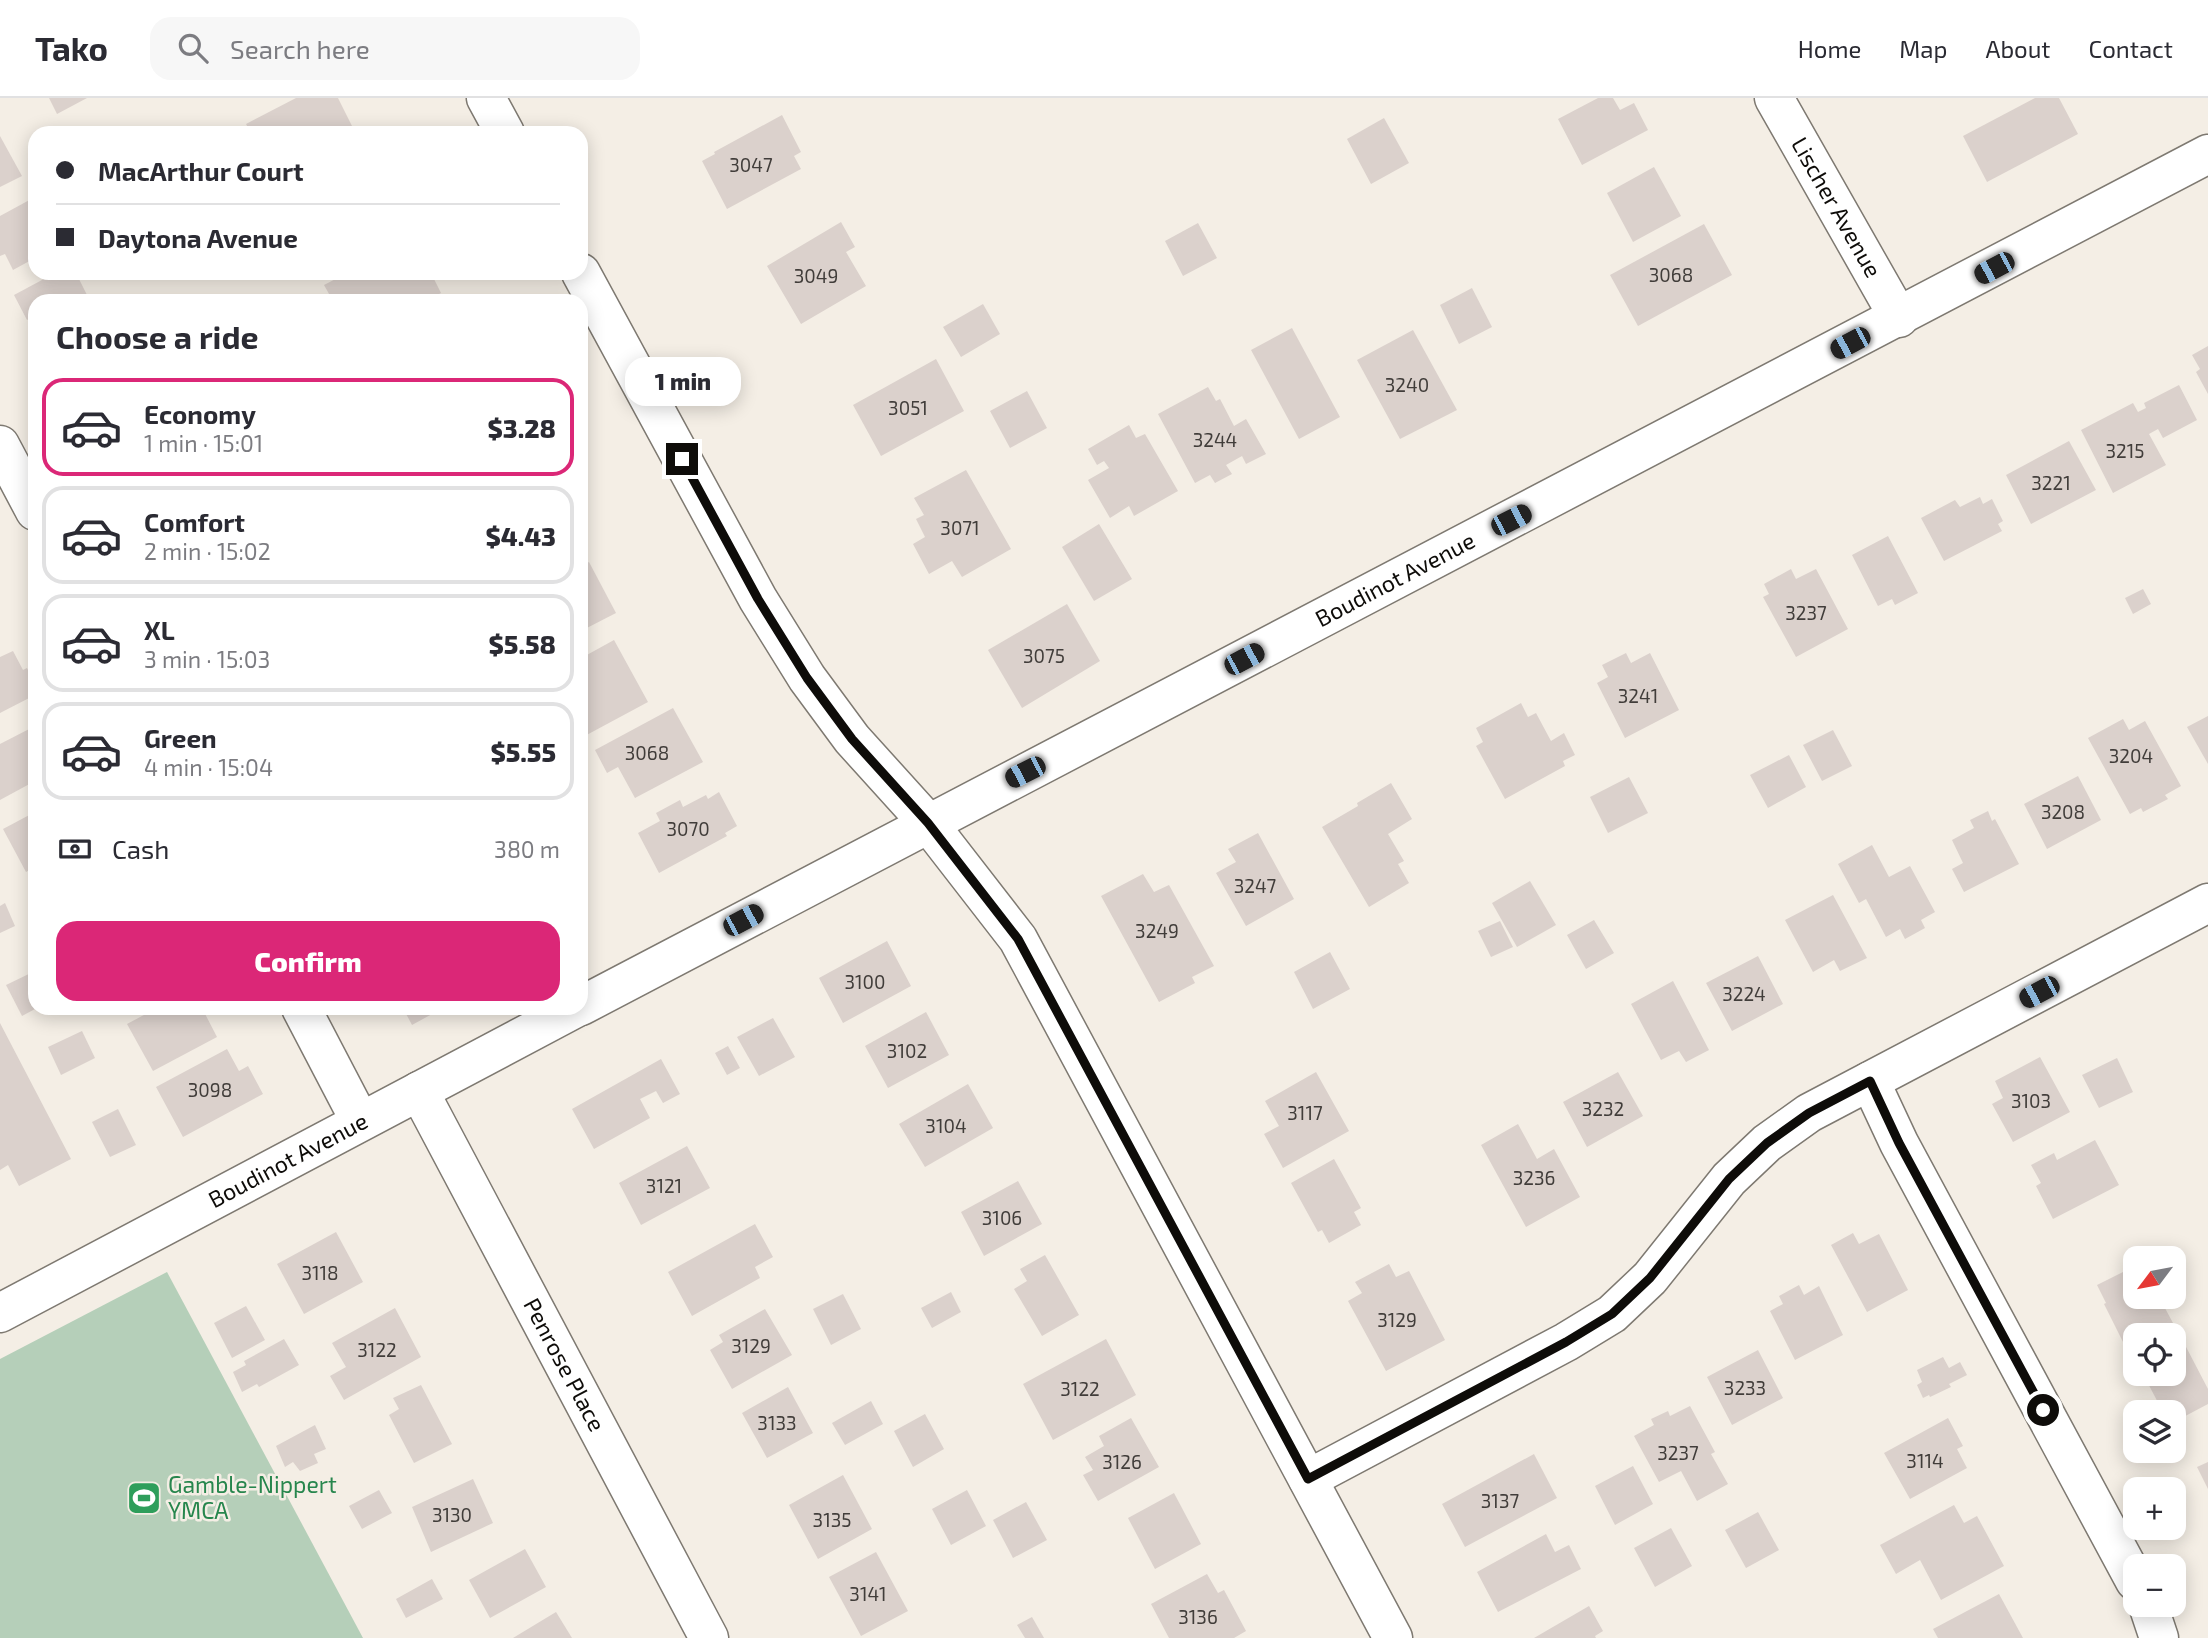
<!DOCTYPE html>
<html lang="en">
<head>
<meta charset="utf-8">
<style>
	:root { --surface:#fff; --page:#f7f7f7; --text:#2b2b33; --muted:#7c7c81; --line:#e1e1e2; --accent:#db2777 }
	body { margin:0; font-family:"Exo 2",sans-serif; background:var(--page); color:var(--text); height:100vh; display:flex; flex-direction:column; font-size:26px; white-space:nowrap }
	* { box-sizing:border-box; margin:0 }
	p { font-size:23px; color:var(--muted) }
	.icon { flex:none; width:38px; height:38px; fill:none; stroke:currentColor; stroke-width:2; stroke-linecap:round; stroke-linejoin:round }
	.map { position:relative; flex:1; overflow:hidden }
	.side { position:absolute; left:28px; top:196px; width:560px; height:721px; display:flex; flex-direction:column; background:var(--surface); border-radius:21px; box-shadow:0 4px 18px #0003 }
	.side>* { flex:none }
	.hud { position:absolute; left:28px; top:28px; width:560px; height:154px; border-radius:21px; box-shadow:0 4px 18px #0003; display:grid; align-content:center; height:154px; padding:0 28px; background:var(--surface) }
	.needle { width:46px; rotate:238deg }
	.buttons { position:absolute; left:2123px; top:1148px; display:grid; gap:14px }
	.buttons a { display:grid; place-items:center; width:63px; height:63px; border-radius:14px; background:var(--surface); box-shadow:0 4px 18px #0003; font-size:35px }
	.end { position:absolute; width:32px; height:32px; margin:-16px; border:9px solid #0e0c09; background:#fff; box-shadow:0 0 0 4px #fff }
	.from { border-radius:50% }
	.bubble { position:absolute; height:49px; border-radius:21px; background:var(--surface); box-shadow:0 4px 18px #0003; font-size:23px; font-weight:800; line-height:49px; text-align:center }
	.car { position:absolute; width:21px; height:42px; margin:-21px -10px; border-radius:9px; box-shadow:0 0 5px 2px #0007; background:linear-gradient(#222 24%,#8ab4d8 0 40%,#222 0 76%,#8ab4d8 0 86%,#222 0) }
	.hud b { display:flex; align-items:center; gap:24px; height:66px; font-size:26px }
	.hud b+b { border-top:2px solid var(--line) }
	.hud i { width:18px; height:18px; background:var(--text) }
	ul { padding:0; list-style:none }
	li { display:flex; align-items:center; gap:21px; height:98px; margin:0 14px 10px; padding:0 14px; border:4px solid var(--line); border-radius:21px }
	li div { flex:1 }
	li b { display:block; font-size:26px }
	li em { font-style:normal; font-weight:800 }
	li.selected { border-color:var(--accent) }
	li>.icon { width:63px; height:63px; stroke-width:1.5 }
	h2 { padding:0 28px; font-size:32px; line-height:84px }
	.pay { display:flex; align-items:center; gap:18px; height:77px; padding:0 28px; font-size:26px }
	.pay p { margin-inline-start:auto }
	.action { display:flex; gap:14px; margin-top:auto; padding:14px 28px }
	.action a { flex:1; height:80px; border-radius:21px; background:var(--accent); color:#fff; font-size:28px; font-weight:800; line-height:80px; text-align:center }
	header { display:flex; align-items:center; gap:42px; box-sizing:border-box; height:98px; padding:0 35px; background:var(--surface); border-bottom:2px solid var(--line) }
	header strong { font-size:33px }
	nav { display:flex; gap:38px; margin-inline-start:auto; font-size:24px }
	.search { width:490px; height:63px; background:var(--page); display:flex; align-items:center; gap:18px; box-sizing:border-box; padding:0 24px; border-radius:21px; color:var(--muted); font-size:26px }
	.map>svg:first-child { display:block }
</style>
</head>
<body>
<header>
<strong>Tako</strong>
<div class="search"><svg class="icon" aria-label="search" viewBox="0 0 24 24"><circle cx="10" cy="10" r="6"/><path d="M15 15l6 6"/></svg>Search here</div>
<nav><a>Home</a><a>Map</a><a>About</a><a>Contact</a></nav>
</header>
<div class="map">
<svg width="2208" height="1540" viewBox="0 0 2208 1540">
	<rect width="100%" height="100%" fill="#f4eee5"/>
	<path fill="#b5cfb9" d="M167,1174L363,1540H0V1261Z"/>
	<g fill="#dbd1cc">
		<path d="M49,0H87L57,16Z"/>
		<path d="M296,0H338L355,34L251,35L246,26Z"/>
		<path d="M1598,0H1613L1620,12L1634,5L1648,32L1582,67L1558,21Z"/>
		<path d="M2035,0H2059L2078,36L1987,84L1963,38Z"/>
		<path d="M782,17L801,54L794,58L801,71L727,111L702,63L715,56L714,54Z"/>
		<path d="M1384,20L1409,65L1371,86L1347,41Z"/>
		<path d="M0,38L22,78L0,89Z"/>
		<path d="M1654,69L1681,118L1633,144L1607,95Z"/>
		<path d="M35,99V160L13,172L5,156L0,158V118Z"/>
		<path d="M841,124L855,149L846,154L866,188L801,226L767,168Z"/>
		<path d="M1198,125L1217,160L1183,178L1165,143Z"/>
		<path d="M1704,126L1732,177L1638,228L1610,177Z"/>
		<path d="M55,175H76L90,203H35V217L27,222L14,197Z"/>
		<path d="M347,175H431L441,195L426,203H333L324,187Z"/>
		<path d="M1472,190L1492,229L1459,246L1440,207Z"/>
		<path d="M983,206L1000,236L961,259L943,229Z"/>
		<path d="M1292,230L1340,319L1299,341L1251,252Z"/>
		<path d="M1413,232L1457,312L1400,341L1357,262Z"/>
		<path d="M2208,248V296L2196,274L2200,271L2192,257Z"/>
		<path d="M936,261L964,313L881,358L853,307Z"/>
		<path d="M2179,287L2197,322L2163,340L2158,331L2149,336L2166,367L2113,395L2081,332L2133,305L2138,314L2146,310L2144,305Z"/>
		<path d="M1208,289L1216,303L1220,301L1234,328L1246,321L1266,356L1246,366L1242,358L1226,367L1232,376L1215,385L1210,377L1195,385L1158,316Z"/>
		<path d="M1027,293L1047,330L1010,350L990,313Z"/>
		<path d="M1129,327L1136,340L1145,336L1178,393L1134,418L1129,408L1110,420L1088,382L1109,370L1104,363L1097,367L1088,351Z"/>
		<path d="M2069,343L2096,392L2031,426L2006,377Z"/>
		<path d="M966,372L1011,451L962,479L952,463L929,476L913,446L925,439L916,421L924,417L914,400Z"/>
		<path d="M1980,399L1983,406L1992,401L2003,423L1998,426L2002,433L1944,463L1921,420L1955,402L1960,409Z"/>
		<path d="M1099,426L1132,481L1094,503L1062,449Z"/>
		<path d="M1888,438L1918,495L1895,507L1892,501L1878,508L1852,457Z"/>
		<path d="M589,464L616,515L581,533V468Z"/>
		<path d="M1791,471L1796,481L1816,471L1848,531L1796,559L1763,499L1769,496L1764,486Z"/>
		<path d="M2143,491L2151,506L2133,516L2125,500Z"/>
		<path d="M1067,506L1100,563L1022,610L988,552Z"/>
		<path d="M614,542L648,604L581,640V568L588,564L585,558Z"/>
		<path d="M13,553L23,572L27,570L35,586V597L0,615V559Z"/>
		<path d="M1626,555L1631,565L1650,555L1679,612L1625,640L1597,585L1608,579L1602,567Z"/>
		<path d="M1521,605L1528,619L1536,615L1551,643L1564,635L1575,657L1563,663L1565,668L1505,701L1476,648L1483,644L1476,630Z"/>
		<path d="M673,610L703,664L635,700L618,669L607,675L595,652Z"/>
		<path d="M2208,618V666L2187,629Z"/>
		<path d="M2123,621L2129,632L2145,623L2181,688L2165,697L2168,701L2143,714L2141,710L2130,716L2088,640Z"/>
		<path d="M35,628V683L0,702V646Z"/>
		<path d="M1833,632L1852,668L1822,683L1803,647Z"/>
		<path d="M1789,657L1806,689L1768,710L1750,677Z"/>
		<path d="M2078,678L2101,722L2047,751L2024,706Z"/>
		<path d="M1629,679L1648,715L1608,735L1590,699Z"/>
		<path d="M1391,685L1412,721L1388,736L1404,763L1398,766L1409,785L1369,809L1322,729L1358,708L1357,705Z"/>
		<path d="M719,694L737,728L725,735L727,738L659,775L638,735L660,723L656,715L680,702L683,709L706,697L708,701Z"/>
		<path d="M1988,713L1992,723L1995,721L2019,766L1964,794L1952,771L1963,765L1952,742L1974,730L1970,722Z"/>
		<path d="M35,714V769L26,774L3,731Z"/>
		<path d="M1258,735L1294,801L1246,828L1216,775L1236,764L1228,751Z"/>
		<path d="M1872,747L1889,779L1910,768L1935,814L1921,822L1925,830L1905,841L1900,831L1886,839L1866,801L1859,805L1838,766Z"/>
		<path d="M1143,776L1154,794L1169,787L1214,868L1192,879L1195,885L1159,904L1101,798Z"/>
		<path d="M1530,783L1556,827L1517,849L1492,805Z"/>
		<path d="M1833,797L1867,860L1840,873L1834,862L1813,874L1785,822Z"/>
		<path d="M5,805L15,828L0,835V808Z"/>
		<path d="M1594,822L1614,855L1586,871L1567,837Z"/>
		<path d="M1500,823L1513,849L1491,859L1478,833Z"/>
		<path d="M887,843L911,888L843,925L819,880Z"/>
		<path d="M1330,854L1350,891L1313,911L1294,874Z"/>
		<path d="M1758,858L1783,906L1732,933L1706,885Z"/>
		<path d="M35,873V911L22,918L6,887Z"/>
		<path d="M1673,883L1709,952L1686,964L1679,953L1661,962L1631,906Z"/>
		<path d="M157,910H202L217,939L153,973L127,926Z"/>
		<path d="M403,910H443L412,927Z"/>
		<path d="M926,914L949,957L888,990L865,948Z"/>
		<path d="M773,920L795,959L759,978L737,939Z"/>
		<path d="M0,925L71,1061L19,1088L8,1067L0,1072Z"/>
		<path d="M82,933L95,960L61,977L48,949Z"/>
		<path d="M728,948L740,970L727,977L715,955Z"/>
		<path d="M227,951L239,973L248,968L263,996L183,1039L156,989Z"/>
		<path d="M2040,959L2070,1014L2013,1044L1992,1006L2003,1000L1995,983Z"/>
		<path d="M2117,960L2133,994L2099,1010L2082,977Z"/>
		<path d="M661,961L680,996L663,1005L656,993L640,1001L650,1020L594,1051L572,1011Z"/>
		<path d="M1316,974L1349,1033L1283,1070L1264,1036L1279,1028L1265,1003Z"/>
		<path d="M1618,974L1643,1018L1587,1049L1563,1004Z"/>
		<path d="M968,986L993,1030L925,1069L899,1026Z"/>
		<path d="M118,1011L136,1047L110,1059L92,1024Z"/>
		<path d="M1518,1026L1537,1061L1554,1051L1580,1099L1526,1129L1481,1047Z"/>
		<path d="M2095,1042L2119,1087L2053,1121L2036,1088L2041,1085L2031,1067L2054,1055L2057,1062Z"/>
		<path d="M687,1048L710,1090L641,1127L619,1085Z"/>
		<path d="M1334,1061L1361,1110L1354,1114L1361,1127L1329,1145L1322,1132L1318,1134L1291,1085Z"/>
		<path d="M1018,1083L1042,1126L984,1158L961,1114Z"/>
		<path d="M755,1126L773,1159L755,1169L760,1180L692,1218L668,1174Z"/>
		<path d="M336,1134L363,1184L304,1216L277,1166Z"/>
		<path d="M1853,1135L1859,1146L1879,1136L1908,1192L1867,1214L1831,1147Z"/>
		<path d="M1045,1157L1079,1217L1042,1238L1014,1191L1027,1183L1020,1171Z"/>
		<path d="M1389,1166L1396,1179L1409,1173L1445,1242L1386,1273L1348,1203L1362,1195L1355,1184Z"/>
		<path d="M2135,1168V1199H2159L2173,1225L2150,1237H2135V1245L2126,1250L2104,1206L2106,1205L2097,1187Z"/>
		<path d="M1799,1187L1804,1197L1819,1188L1843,1237L1795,1262L1770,1213L1783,1206L1779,1198Z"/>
		<path d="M951,1194L961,1214L932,1230L921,1210Z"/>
		<path d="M843,1196L861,1231L831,1247L813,1211Z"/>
		<path d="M246,1208L265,1242L232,1260L214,1225Z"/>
		<path d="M395,1210L421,1259L344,1302L330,1278L346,1269L332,1245Z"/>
		<path d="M765,1211L792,1257L732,1291L710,1252L723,1244L719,1237Z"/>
		<path d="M284,1241L299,1267L259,1289L257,1286L242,1294L233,1274L246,1267L244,1263Z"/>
		<path d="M1106,1241L1136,1297L1053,1342L1023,1286Z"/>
		<path d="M2184,1245L2208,1291V1306L2174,1324V1314H2163L2143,1276H2174V1250Z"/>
		<path d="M1758,1252L1783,1300L1732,1327L1707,1279Z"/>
		<path d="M1943,1259L1949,1270L1960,1264L1967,1277L1949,1286L1951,1289L1930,1299L1929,1297L1923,1300L1917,1287L1922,1284L1917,1272Z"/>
		<path d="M421,1287L452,1346L414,1365L389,1317L399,1311L393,1300Z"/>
		<path d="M788,1289L813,1335L767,1360L742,1315Z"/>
		<path d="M871,1303L883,1326L845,1347L832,1325Z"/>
		<path d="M1690,1308L1715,1354L1711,1356L1728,1386L1697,1403L1681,1373L1659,1384L1634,1338L1654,1327L1651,1321L1668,1313L1670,1318Z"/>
		<path d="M925,1316L944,1351L913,1369L894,1333Z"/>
		<path d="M1131,1320L1159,1369L1098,1403L1083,1377L1093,1372L1085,1359L1104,1348L1099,1338Z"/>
		<path d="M1948,1320L1963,1348L1957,1351L1967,1370L1910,1401L1884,1355Z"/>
		<path d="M315,1327L326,1351L314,1356L318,1365L300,1373L293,1364L285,1369L276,1348Z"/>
		<path d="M1534,1356L1557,1400L1465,1449L1442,1406Z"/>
		<path d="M2208,1364V1391L2197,1369Z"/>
		<path d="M1633,1368L1653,1406L1615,1427L1595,1388Z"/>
		<path d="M843,1377L872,1431L818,1461L789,1407Z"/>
		<path d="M473,1381L493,1425L431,1454L412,1409Z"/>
		<path d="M379,1392L392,1415L362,1431L349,1408Z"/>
		<path d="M967,1392L986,1428L951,1447L932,1411Z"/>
		<path d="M1174,1395L1201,1446L1155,1471L1128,1420Z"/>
		<path d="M1026,1404L1047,1442L1013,1460L993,1422Z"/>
		<path d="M1954,1407L1964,1425L1977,1418L2004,1468L1941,1502L1920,1462L1896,1476L1880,1447Z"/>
		<path d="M1758,1414L1779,1452L1746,1470L1725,1432Z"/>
		<path d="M1671,1430L1692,1468L1655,1489L1634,1450Z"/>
		<path d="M1546,1436L1555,1454L1569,1447L1581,1471L1498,1514L1477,1474Z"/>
		<path d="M525,1451L546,1489L490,1520L469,1482Z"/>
		<path d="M876,1454L908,1513L861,1538L829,1479Z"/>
		<path d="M1207,1476L1218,1495L1224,1492L1246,1533L1234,1540H1169L1151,1506Z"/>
		<path d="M432,1481L443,1501L406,1520L396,1501Z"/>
		<path d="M1999,1496L2023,1540H1938L1933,1531Z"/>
		<path d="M1589,1508L1603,1533L1595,1538L1596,1540H1534Z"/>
		<path d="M556,1514L572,1540H513Z"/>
		<path d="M1032,1519L1044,1540H1025L1017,1527Z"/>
	</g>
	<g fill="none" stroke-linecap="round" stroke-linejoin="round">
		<g stroke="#7e7971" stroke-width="41">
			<g id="minor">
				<path d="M486,0L505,35"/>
				<path id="s1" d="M1774,0L1899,220"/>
				<path d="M581,175L758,501L807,580L852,641L928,725L1018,841L1393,1540"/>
				<path d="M0,347L35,413"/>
				<path id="s2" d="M581,908L2208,56"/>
				<path d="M301,910L360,1023"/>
				<path d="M1870,983L1899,1045L2135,1483"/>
				<path id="s3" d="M419,993L709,1540"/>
				<path id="s4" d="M0,1215L576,910"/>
				<path d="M1308,1381L1566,1244L1612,1216L1650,1180L1729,1081L1767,1045L1809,1015L2208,805"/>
				<path d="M2148,1507L2159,1540"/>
			</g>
		</g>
		<use href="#minor" stroke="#fff" stroke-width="38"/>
	</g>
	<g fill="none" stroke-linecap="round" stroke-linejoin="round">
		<path stroke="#0e0c09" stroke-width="9" d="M682,361L758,501L807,580L852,641L928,725L1018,841L1308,1381L1566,1244L1612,1216L1650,1180L1729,1081L1767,1045L1809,1015L1870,983L1899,1045L2043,1312"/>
	</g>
	<defs>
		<g id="stadium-square" transform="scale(1.75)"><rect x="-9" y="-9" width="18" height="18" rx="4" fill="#2e9e5b" stroke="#f4eee5"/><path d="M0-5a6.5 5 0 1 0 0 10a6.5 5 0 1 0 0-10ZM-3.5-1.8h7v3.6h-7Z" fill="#fff"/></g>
	</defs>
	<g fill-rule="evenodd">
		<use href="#stadium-square" x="144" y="1400"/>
	</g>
	<g text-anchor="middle" stroke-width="5" stroke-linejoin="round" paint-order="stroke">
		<g font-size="19" fill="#413d3a">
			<text x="751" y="74">3047</text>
			<text x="1671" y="184">3068</text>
			<text x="816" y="185">3049</text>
			<text x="1407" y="294">3240</text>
			<text x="908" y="317">3051</text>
			<text x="1215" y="349">3244</text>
			<text x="2125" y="360">3215</text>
			<text x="2051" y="392">3221</text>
			<text x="960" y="437">3071</text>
			<text x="1806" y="522">3237</text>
			<text x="1044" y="565">3075</text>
			<text x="1638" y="605">3241</text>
			<text x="647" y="662">3068</text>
			<text x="2131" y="665">3204</text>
			<text x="2063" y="721">3208</text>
			<text x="688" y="738">3070</text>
			<text x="1255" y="795">3247</text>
			<text x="1157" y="840">3249</text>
			<text x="865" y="891">3100</text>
			<text x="1744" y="903">3224</text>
			<text x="907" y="960">3102</text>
			<text x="210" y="999">3098</text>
			<text x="2031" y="1010">3103</text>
			<text x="1603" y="1018">3232</text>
			<text x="1305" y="1022">3117</text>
			<text x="946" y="1035">3104</text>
			<text x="1534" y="1087">3236</text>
			<text x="664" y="1095">3121</text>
			<text x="1002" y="1127">3106</text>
			<text x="320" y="1182">3118</text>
			<text x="1397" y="1229">3129</text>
			<text x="751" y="1255">3129</text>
			<text x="377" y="1259">3122</text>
			<text x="1745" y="1297">3233</text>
			<text x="1080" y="1298">3122</text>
			<text x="777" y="1332">3133</text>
			<text x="1678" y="1362">3237</text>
			<text x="1925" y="1370">3114</text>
			<text x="1122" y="1371">3126</text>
			<text x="1500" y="1410">3137</text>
			<text x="452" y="1424">3130</text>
			<text x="832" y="1429">3135</text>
			<text x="868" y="1503">3141</text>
			<text x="1198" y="1526">3136</text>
		</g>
		<g font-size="23" fill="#0e0c09" stroke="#f4eee5">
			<text dy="8" stroke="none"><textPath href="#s1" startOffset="126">Lischer Avenue</textPath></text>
			<text dy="8" stroke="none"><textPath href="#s2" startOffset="919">Boudinot Avenue</textPath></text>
			<text dy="8" stroke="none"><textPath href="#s4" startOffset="326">Boudinot Avenue</textPath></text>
			<text dy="8" stroke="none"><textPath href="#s3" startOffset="310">Penrose Place</textPath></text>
		</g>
		<g font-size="23" fill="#27864d" stroke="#f4eee5" text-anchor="start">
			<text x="168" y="1395">Gamble-Nippert<tspan x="168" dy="26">YMCA</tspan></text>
		</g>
	</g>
</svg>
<div class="buttons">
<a><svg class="needle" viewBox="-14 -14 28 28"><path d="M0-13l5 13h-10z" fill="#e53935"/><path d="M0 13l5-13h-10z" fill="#7c7c81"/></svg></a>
<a><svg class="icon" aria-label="locate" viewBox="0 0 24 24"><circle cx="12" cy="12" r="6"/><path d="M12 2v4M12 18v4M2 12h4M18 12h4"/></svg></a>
<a><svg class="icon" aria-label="layers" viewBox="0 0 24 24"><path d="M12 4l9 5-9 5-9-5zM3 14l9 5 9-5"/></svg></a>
<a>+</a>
<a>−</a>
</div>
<i class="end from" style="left:2043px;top:1312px"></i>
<i class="end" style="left:682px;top:361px"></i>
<div class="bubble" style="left:625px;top:259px;width:116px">1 min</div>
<i class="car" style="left:1994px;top:170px;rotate:242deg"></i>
<i class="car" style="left:1850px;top:245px;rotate:242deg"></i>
<i class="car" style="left:1511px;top:422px;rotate:63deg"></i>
<i class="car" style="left:1244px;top:561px;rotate:62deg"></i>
<i class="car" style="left:1025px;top:674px;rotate:243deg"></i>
<i class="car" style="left:743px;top:822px;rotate:62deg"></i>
<i class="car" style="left:2039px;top:894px;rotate:242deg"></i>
<div class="hud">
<b><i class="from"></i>MacArthur Court</b>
<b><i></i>Daytona Avenue</b>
</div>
<section class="side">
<h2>Choose a ride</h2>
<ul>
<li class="selected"><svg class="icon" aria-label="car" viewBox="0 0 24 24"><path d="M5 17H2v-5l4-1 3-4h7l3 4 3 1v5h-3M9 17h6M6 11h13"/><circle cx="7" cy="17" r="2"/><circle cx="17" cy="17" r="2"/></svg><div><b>Economy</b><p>1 min · 15:01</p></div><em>$3.28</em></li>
<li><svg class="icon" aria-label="car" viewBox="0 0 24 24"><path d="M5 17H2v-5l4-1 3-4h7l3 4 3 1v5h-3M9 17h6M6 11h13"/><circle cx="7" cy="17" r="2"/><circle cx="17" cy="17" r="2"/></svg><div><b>Comfort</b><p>2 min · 15:02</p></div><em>$4.43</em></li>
<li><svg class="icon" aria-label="car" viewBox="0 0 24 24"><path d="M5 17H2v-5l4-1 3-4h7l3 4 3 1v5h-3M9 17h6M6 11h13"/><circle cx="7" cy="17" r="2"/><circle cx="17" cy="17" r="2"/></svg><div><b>XL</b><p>3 min · 15:03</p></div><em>$5.58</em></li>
<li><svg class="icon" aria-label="car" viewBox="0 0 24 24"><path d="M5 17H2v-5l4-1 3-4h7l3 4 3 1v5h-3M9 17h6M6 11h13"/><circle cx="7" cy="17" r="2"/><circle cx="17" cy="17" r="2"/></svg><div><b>Green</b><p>4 min · 15:04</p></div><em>$5.55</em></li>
</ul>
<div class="pay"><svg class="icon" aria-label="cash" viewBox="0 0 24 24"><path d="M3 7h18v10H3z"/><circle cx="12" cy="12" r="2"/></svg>Cash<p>380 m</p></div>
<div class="action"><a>Confirm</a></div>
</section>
</div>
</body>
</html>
